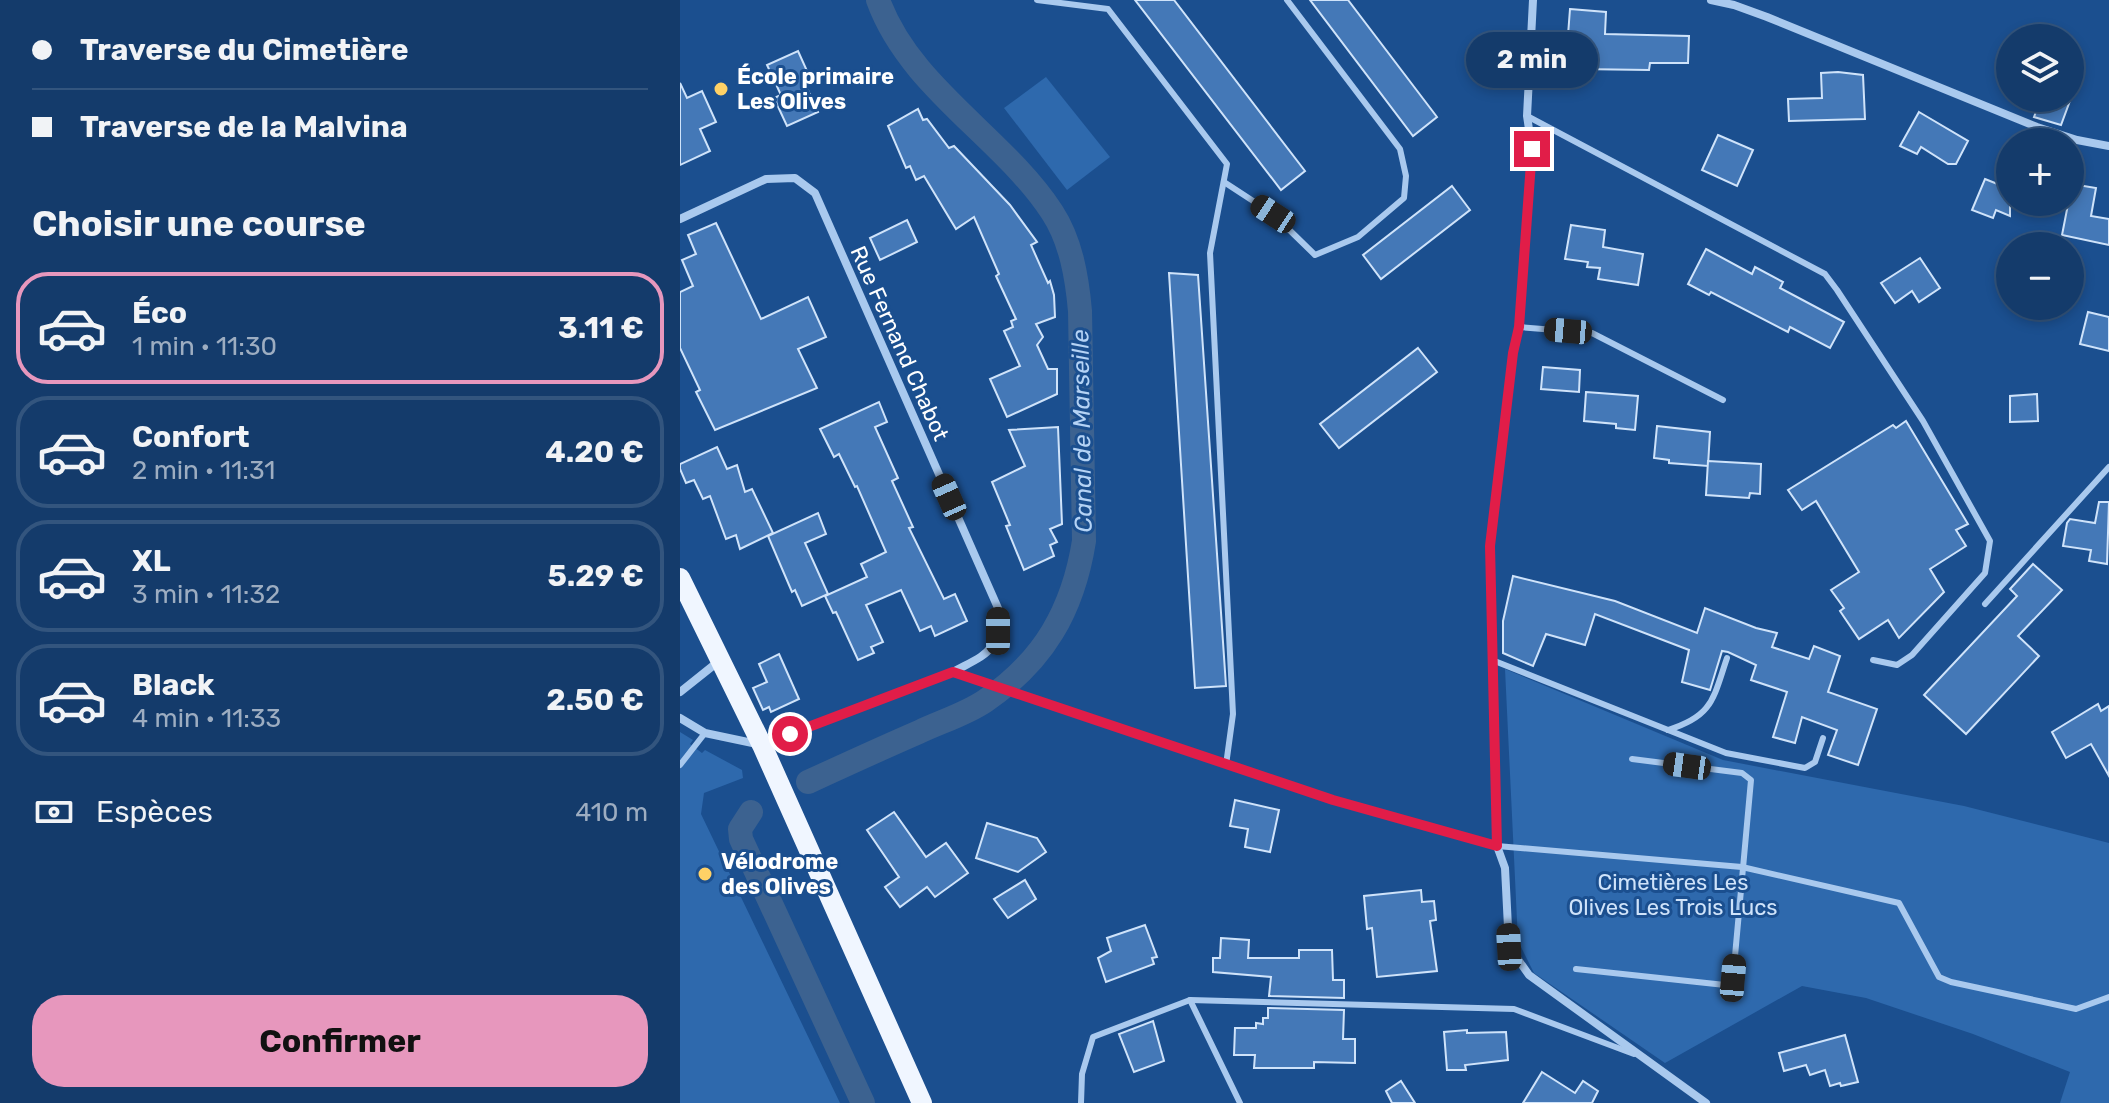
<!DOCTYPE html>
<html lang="fr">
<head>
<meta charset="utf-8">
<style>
	:root { --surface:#143b6b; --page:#214673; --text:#f1f3f6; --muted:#9dadc1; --line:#33557e; --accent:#e797bd }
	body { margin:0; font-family:Rubik,sans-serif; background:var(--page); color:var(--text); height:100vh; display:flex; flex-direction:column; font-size:30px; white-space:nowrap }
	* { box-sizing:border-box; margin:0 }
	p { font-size:26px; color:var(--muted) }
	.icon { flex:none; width:44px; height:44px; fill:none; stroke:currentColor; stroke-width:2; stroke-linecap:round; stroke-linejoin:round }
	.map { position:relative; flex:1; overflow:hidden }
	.details { display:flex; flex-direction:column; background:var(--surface); width:680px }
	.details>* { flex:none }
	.hud { display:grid; align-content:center; height:176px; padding:0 32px; background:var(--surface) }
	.fabs { position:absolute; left:1316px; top:24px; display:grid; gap:16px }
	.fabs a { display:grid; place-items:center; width:88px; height:88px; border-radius:50%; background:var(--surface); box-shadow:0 4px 12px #0003,0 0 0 2px var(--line); font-size:40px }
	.end { position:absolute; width:36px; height:36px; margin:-18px; border:10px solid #e11d48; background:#fff; box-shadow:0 0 0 4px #fff }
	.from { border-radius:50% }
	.bubble { position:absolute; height:56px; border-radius:28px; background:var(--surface); box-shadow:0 4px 12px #0003,0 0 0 2px var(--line); font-size:26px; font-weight:700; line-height:56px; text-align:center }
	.car { position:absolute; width:24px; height:48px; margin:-24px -12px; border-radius:10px; box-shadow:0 0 6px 2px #0007; background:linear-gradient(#222 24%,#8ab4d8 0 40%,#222 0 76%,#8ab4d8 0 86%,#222 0) }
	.hud b { display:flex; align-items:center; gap:28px; height:76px; font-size:30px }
	.hud b+b { border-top:2px solid var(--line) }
	.hud i { width:20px; height:20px; background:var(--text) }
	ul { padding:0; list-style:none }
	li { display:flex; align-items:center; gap:24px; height:112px; margin:0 16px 12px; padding:0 16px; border:4px solid var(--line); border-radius:32px }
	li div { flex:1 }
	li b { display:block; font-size:30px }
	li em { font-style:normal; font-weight:700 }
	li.current { border-color:var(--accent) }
	li>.icon { width:72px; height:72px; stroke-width:1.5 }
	h2 { padding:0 32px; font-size:36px; line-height:96px }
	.pay { display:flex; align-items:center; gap:20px; height:88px; padding:0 32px; font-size:30px }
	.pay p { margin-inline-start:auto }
	.action { display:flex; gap:16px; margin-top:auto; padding:16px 32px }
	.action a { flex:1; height:92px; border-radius:32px; background:var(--accent); color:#111; font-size:32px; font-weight:700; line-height:92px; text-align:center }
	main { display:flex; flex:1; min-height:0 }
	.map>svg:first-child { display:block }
</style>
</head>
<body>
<main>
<section class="details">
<div class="hud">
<b><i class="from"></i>Traverse du Cimetière</b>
<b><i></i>Traverse de la Malvina</b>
</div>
<h2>Choisir une course</h2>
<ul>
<li class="current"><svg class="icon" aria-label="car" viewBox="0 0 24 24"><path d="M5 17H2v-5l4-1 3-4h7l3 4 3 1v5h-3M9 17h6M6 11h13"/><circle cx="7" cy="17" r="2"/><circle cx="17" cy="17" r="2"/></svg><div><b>Éco</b><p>1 min · 11:30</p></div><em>3.11 €</em></li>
<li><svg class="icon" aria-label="car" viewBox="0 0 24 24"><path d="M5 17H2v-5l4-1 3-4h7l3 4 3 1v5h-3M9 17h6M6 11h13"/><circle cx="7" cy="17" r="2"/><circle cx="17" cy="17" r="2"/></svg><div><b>Confort</b><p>2 min · 11:31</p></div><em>4.20 €</em></li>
<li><svg class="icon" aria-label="car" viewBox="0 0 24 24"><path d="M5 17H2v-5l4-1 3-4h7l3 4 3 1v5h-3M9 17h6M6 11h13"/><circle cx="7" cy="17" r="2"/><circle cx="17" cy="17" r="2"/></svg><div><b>XL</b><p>3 min · 11:32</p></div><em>5.29 €</em></li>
<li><svg class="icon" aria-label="car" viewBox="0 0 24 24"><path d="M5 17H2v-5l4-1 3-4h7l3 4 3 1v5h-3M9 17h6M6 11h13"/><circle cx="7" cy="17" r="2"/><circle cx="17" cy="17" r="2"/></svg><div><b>Black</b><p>4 min · 11:33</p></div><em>2.50 €</em></li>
</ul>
<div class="pay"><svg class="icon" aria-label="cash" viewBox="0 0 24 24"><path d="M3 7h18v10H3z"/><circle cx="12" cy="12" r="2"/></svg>Espèces<p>410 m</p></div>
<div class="action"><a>Confirmer</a></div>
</section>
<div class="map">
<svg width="1429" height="1103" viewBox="0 0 1429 1103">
	<rect width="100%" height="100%" fill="#1b4f8f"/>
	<g fill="#2e69ad">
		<path d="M366,77L430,157L387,190L324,108Z"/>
		<path d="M825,669L1043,760L1284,806L1429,843V1103H1380L1390,1072L1293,1034L1186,998L1122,986L985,1063L854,973L838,941Z"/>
		<path d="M0,732L13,740L10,744L22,753L25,750L62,770L63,778L24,793L21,814L160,1103H0Z"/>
	</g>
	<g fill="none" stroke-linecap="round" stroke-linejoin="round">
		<g stroke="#3c6290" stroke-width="24">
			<path d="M128,782C165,765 202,748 239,732C260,722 286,714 305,701C364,661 393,610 404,541L400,311C397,277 391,241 372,212C322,136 230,88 198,0"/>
			<path d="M71,812L60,829L61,839L183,1103"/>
		</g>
	</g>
	<g fill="#4478b7" stroke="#cfe3fa" stroke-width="2">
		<path d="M455,0H494L625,171L601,190Z"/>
		<path d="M630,0H668L757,117L733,136Z"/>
		<path d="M890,9L926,12L925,34L1009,36L1008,63H970L969,70L899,69L901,36L888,35Z"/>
		<path d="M118,51L132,82L125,84L138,112L107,126L94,98L101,95L87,65Z"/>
		<path d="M1158,72L1183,75L1185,119L1109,121L1108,99L1142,98L1141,73Z"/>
		<path d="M0,83L7,98L22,91L36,122L20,129L30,151L0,165Z"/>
		<path d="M1361,98H1391L1381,125L1354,117Z"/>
		<path d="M238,109L243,120L247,119L269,148L274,146L330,205L357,242L351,245L368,283L370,281L374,295L375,317L356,324L363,337L357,345L368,369H377V394L327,417L310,379L340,366L324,331L333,327L331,321L336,319L316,276L319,274L294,217L276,229L244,176L236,180L230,166L226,168L208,126Z"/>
		<path d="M1239,112L1288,141L1276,164H1268L1241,147L1237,154L1220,146Z"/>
		<path d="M1038,135L1073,150L1057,186L1022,170Z"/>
		<path d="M1305,179L1330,189V216L1316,210L1313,218L1292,210Z"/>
		<path d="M1392,184L1416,188L1411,216L1429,219V245L1382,235Z"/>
		<path d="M772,186L790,210L701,279L683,255Z"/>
		<path d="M227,220L237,242L200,260L190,238Z"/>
		<path d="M36,223L81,319L128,297L146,337L118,349L137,388L35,430L16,392L20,390L0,348V292L13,286L2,260L16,254L8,235Z"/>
		<path d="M891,225L925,230L923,247L963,254L958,285L918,279L920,268L907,267L908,262L885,259Z"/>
		<path d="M1026,249L1072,274L1075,267L1103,282L1100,288L1164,322L1150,348L1110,327L1108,332L1031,292L1029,295L1008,284Z"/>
		<path d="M1240,258L1260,288L1239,302L1232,291L1215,303L1201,283Z"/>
		<path d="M489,273L518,275L546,686L515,688Z"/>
		<path d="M1408,312L1429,317V351L1400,344Z"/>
		<path d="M738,348L757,372L659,448L640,424Z"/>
		<path d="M863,367L900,370L899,392L861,389Z"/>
		<path d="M906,392L958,396L955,430L936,428V424L904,421Z"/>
		<path d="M1357,394L1358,421L1330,422V396Z"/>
		<path d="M199,402L207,422L195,427L218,478L212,481L233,527L229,528L264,599L275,594L287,621L255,636L251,626L240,631L221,590L186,605L203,642L191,647L194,653L178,660L156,612L153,613L145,596L187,577L181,564L206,552L177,486L175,487L159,454L154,457L140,429Z"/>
		<path d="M1226,421L1288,524L1276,530L1286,546L1250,569L1264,592L1219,638L1208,620L1179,639L1160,611L1164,608L1151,590L1179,572L1136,501L1122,510L1108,490L1213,425L1216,428Z"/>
		<path d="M977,426L1030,432L1028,466L989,463V460L974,458Z"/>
		<path d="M378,427L382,524L370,529L377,542L370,545L374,556L344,570L326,526L330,525L312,482L345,466L329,430Z"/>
		<path d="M37,447L47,469L57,465L65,492L72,489L93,533L60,549L56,535L46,539L30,496L23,499L14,480L6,483L0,469V464Z"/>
		<path d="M1028,461L1081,464L1080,494L1070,493L1069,498L1026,495Z"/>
		<path d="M1419,502H1429L1427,564L1409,561L1411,550L1383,546L1387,523L1390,519L1415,523Z"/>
		<path d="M138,513L146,534L125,543L148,594L122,606L115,590L112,592L88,536Z"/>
		<path d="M1353,564L1382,590L1338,636L1359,656L1286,734L1244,695L1337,596L1330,589Z"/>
		<path d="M833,576L935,601L1017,633L1025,608L1076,628L1097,633L1092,647L1129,659L1134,646L1160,656L1148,692L1197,709L1178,765L1148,755L1157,730L1122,717L1115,743L1093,737L1107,692L1071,680L1076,665L1048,652L1042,651L1030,690L1002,682L1009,650L915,614L905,645L866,634L853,666L823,653V621Z"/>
		<path d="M99,654L119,699L91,712L89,707L83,710L73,688L87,682L79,664Z"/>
		<path d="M1418,704L1421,711L1429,706V776L1411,744L1386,758L1372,732Z"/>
		<path d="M555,800L599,810L590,852L565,847L568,829L550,826Z"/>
		<path d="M214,812L246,857L266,843L288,873L255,897L247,887L220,907L205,887L219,877L187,830Z"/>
		<path d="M307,823L357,838L366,852L338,872L296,858Z"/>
		<path d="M345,880L356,899L328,918L314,899Z"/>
		<path d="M741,890L742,902L754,901L756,920L750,921L757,971L697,977L692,928L687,929L684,896Z"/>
		<path d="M465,925L477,957L472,958L474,964L426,982L418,958L431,951L427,938Z"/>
		<path d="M541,938L569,940L568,958H619V950H652L653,980H664V998L589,996L591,977L533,972V958H540Z"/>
		<path d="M588,1008L664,1010L663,1039H675V1063L634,1062V1068H574L575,1055H554L555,1028H576V1023L583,1024V1018H588Z"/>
		<path d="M473,1021L484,1061L454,1072L439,1034Z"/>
		<path d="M787,1030V1033L826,1032L828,1060L785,1065L786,1070H767L764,1032Z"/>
		<path d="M1165,1035L1178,1082L1161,1086L1160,1083L1150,1086L1145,1070L1130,1075L1126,1065L1104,1071L1099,1053Z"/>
		<path d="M862,1072L895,1093L903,1081L918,1091L912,1103H843Z"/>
		<path d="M721,1081L735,1103H712L706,1091Z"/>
	</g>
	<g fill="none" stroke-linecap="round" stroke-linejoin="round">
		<g stroke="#a9c9ee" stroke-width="6">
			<path d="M357,0L428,9L547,164L530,253L553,714L546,765"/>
			<path d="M847,116L1145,274L1157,290L1243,421L1310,541L1305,573L1232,655L1217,665L1193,660"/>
			<path d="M544,182L593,214L635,255L678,237L724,198L726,176L720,149L607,0"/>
			<path d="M839,327L912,333L1043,400"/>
			<path d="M1305,604L1429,467"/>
			<path d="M812,660L1046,753L1125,768L1135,762L1143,738"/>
			<path d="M988,730C1033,716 1033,699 1047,658"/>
			<path d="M0,765L25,733"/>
			<path d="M817,846L1062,867L1219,903L1259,977L1271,982L1396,1009L1429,997"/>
			<path d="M896,969L1045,985L1052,982L1053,978L1071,780L1062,773L952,759"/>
			<path d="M510,1000L834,1009L954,1054"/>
			<path d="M401,1103L402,1074L413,1037L510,1000L560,1103"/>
		</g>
		<g stroke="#a9c9ee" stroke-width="8">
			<path d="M853,0L847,116L852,149L839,327L833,353L810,546L817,846L825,868L829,947L849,975L1026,1103"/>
			<path d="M1031,0L1054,5L1087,17L1357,127L1397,140L1429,146"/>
			<path d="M0,219L86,179L115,178L135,193L318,608C318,653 310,652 273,672"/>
			<path d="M0,692L39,661"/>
			<path d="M0,718L25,733L82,745L273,672L653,800L817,846"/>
		</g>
		<path stroke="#f0f6ff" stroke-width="20" d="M0,578L82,745L242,1103"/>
	</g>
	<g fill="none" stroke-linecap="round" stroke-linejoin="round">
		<path stroke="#e11d48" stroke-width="10" d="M110,734L273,672L653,800L817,846L810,546L833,353L839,327L852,149"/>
	</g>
	<g fill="#ffd166" stroke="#1b4f8f" stroke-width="3">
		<circle cx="41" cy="89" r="8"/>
		<circle cx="25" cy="874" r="8"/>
	</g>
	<g text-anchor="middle" stroke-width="6" stroke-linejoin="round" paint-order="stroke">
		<g font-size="22" font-weight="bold" fill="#fff" stroke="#1b4f8f" text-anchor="start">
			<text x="57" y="84">École primaire<tspan x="57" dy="25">Les Olives</tspan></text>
			<text x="41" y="869">Vélodrome<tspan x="41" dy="25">des Olives</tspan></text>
		</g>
		<g font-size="22" fill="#fff" stroke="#1b4f8f">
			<text transform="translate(220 343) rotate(66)" y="8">Rue Fernand Chabot</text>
		</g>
		<g font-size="22" fill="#cfe3fa" stroke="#1b4f8f">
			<text x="993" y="890">Cimetières Les<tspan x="993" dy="25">Olives Les Trois Lucs</tspan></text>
		</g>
		<g font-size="24" font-style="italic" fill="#b5d3f5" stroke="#1b4f8f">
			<text transform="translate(402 431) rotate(-91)" y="8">Canal de Marseille</text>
		</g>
	</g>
</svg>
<div class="fabs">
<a><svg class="icon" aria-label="layers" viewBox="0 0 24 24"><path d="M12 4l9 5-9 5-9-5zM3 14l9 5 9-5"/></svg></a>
<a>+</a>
<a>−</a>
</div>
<i class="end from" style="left:110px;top:734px"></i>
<i class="end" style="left:852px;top:149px"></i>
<div class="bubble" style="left:786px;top:32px;width:132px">2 min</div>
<i class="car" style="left:593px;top:214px;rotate:303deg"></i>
<i class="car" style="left:888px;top:331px;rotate:275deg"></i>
<i class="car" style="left:269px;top:497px;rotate:336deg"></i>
<i class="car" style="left:318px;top:631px;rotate:0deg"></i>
<i class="car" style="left:1007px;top:766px;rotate:278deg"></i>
<i class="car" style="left:829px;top:947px;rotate:357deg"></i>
<i class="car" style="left:1053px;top:978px;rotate:5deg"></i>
</div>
</main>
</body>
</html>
